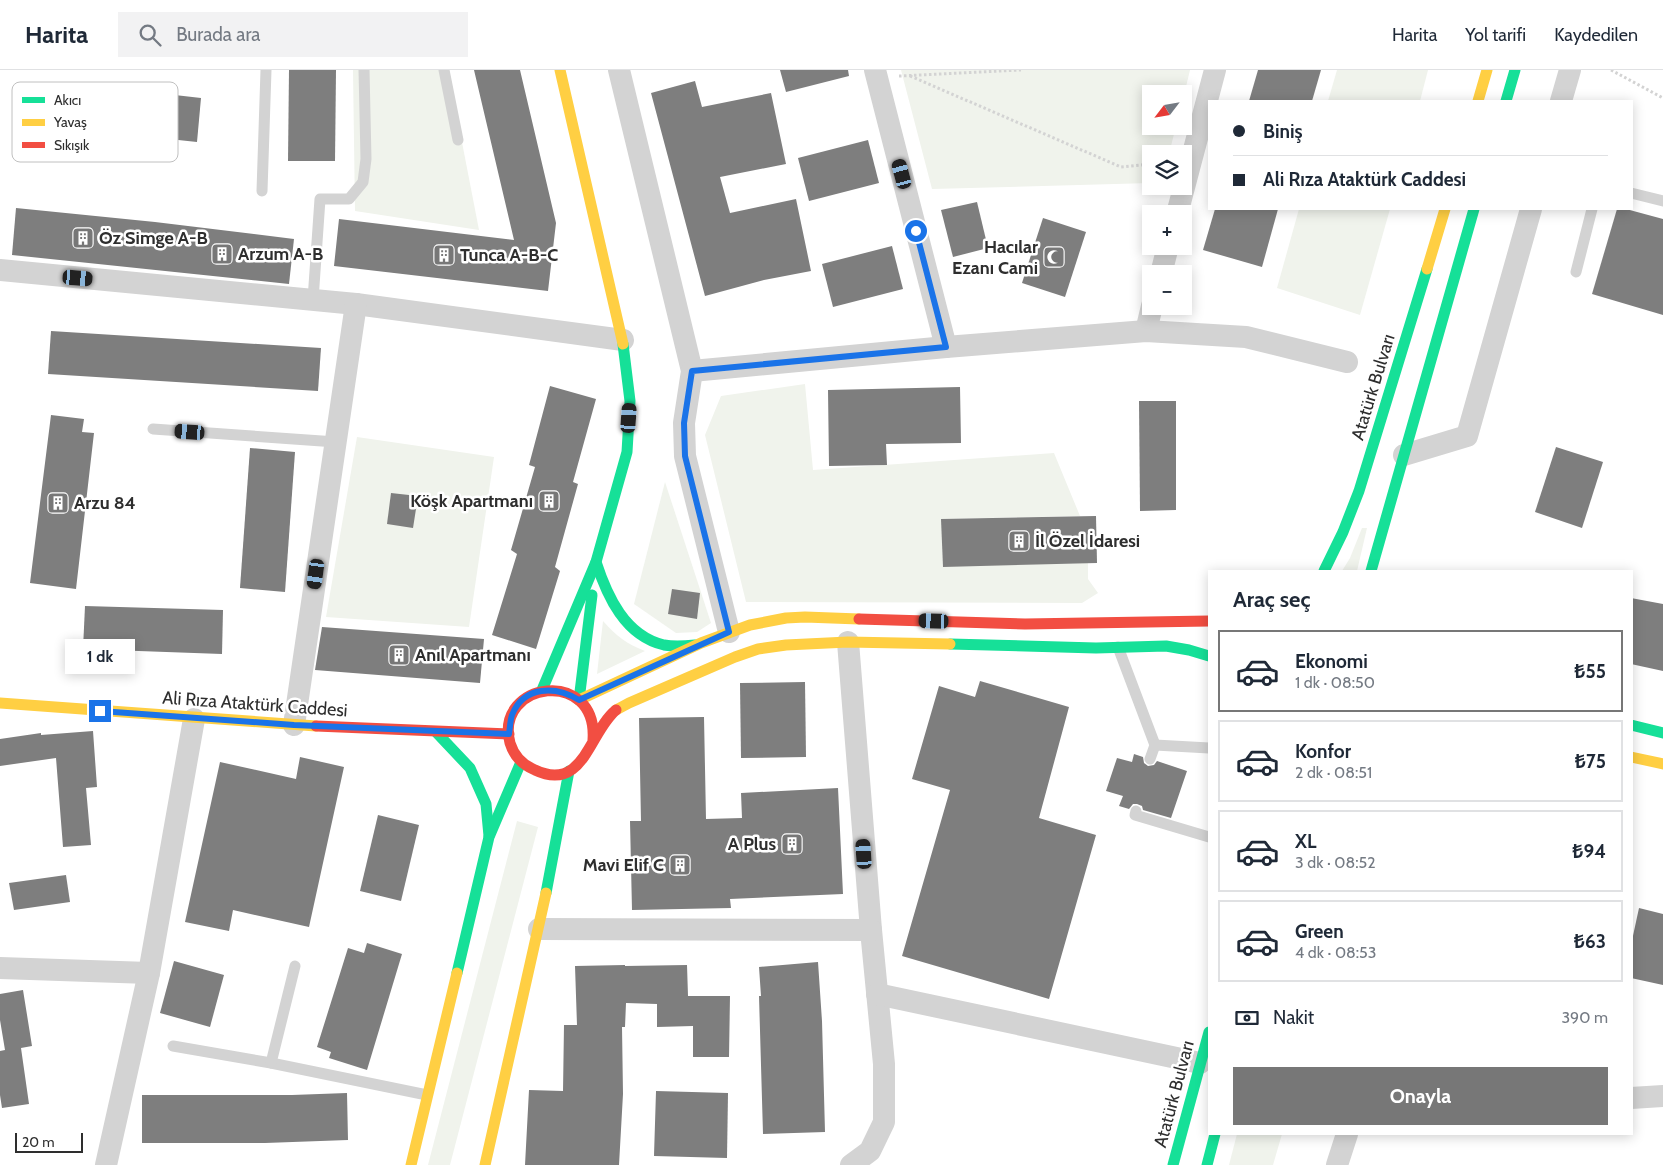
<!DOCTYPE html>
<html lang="tr">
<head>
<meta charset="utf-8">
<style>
	:root { --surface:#fff; --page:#f2f2f3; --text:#1f2937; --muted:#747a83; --line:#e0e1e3; --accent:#777 }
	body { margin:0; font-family:Cabin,sans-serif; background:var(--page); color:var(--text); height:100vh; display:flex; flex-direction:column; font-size:19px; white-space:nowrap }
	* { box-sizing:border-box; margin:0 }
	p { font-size:16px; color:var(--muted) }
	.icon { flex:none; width:28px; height:28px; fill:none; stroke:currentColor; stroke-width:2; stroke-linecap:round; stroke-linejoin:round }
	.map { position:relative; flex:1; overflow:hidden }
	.drawer { position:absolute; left:1208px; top:500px; width:425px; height:565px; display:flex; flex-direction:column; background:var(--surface); border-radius:0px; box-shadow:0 2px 12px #0003 }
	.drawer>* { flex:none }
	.guide { position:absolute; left:1208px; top:30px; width:425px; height:110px; border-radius:0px; box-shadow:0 2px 12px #0003; display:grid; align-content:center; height:110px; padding:0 25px; background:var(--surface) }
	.needle { width:32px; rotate:239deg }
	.tools { position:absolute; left:1142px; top:15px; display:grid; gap:10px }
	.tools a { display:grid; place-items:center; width:50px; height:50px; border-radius:0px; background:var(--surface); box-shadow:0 2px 12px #0003; font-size:25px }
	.scale { position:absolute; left:15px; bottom:12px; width:68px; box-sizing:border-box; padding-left:5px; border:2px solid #2e2e2e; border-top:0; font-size:14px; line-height:18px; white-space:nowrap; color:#2e2e2e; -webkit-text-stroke:4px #fff; paint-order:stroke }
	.end { position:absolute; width:22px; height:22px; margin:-11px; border:6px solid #1a73e8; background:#fff; box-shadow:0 0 0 2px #fff }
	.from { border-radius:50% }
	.bubble { position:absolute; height:35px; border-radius:0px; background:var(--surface); box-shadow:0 2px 12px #0003; font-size:16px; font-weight:700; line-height:35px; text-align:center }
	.car { position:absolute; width:15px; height:30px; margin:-15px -8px; border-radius:6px; box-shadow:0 0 4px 1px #0007; background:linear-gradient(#222 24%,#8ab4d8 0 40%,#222 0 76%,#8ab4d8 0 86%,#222 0) }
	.guide b { display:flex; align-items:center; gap:18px; height:48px; font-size:19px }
	.guide b+b { border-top:1px solid var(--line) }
	.guide i { width:12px; height:12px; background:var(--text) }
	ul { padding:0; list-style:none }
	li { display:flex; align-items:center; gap:15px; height:82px; margin:0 10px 8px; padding:0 15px; border:2px solid var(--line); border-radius:0px }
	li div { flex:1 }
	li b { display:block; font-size:19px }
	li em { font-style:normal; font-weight:700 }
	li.on { border-color:var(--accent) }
	li>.icon { width:45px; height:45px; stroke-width:1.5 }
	h2 { padding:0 25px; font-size:22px; line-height:60px }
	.pay { display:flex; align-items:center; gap:12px; height:55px; padding:0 25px; font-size:19px }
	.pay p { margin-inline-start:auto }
	.action { display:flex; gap:10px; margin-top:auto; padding:10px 25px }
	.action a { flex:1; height:58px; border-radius:0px; background:var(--accent); color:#fff; font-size:20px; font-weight:700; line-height:58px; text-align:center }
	header { display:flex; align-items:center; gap:30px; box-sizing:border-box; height:70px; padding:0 25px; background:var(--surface); border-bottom:1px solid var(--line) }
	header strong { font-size:24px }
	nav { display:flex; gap:28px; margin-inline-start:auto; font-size:18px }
	.search { width:350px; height:45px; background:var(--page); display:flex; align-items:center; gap:12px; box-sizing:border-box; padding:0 18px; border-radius:0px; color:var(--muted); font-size:19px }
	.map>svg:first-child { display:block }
</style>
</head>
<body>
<header>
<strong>Harita</strong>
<div class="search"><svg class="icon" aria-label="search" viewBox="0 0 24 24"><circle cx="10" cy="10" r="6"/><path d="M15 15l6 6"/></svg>Burada ara</div>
<nav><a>Harita</a><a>Yol tarifi</a><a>Kaydedilen</a></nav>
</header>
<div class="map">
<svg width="1663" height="1095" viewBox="0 0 1663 1095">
	<rect width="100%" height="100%" fill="#fff"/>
	<g fill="#f0f3ec">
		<path d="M353,0H448L479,160L355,141Z"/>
		<path d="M901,0H1190L1184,25L1151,24V56H1176L1169,84H1151V113L932,119Z"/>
		<path d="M1337,0H1428L1420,31H1328Z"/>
		<path d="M1299,139H1390L1360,245L1277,218Z"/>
		<path d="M805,314L813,400L1054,383L1080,446L942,449L943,496L1088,493V509L1098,523L1082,533L746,532L705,365L721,326Z"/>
		<path d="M357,367L494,387L469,557L326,547Z"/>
		<path d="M665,412L711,553L697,562L676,563L634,534Z"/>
		<path d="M1362,458H1367L1357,501H1342L1350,488Z"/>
		<path d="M603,551C616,566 627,574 645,581L597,604Z"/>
		<path d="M517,751L538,757L450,1095H428Z"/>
		<path d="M1237,1064H1282L1273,1095H1229Z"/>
	</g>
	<g fill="#7e7e7e">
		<path d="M289,0H336L335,91H288Z"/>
		<path d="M474,0H520L556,153L548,221L334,196L339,149L514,170Z"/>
		<path d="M780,0H848L849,6L786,22Z"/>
		<path d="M1258,0H1321L1312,31H1249Z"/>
		<path d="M695,11L702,37L771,23L786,94L720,107L730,143L796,129L811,201L764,210L705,226L651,23Z"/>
		<path d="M61,12L201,28L197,72L56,57Z"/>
		<path d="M868,70L879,113L809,131L798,88Z"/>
		<path d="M977,132L988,178L953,187L941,140Z"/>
		<path d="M16,138L155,152L294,169L289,214L12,185Z"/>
		<path d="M1215,139H1278L1262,197L1203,180Z"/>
		<path d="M1617,139H1626L1663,149V245L1592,224Z"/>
		<path d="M1043,148L1086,162L1065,227L1022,213Z"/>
		<path d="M892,176L903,219L833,237L822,194Z"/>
		<path d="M51,261L321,278L318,321L48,304Z"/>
		<path d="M550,316L596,329L573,412L578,414L555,497L560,501L536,579L492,565L517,484L511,480L535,397L529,395Z"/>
		<path d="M960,317L961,373L886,374L887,395L829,396L828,320Z"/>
		<path d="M1139,331H1176V440L1140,441Z"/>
		<path d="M51,345L84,349L82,362L94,363L76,519L30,513Z"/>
		<path d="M1556,377L1603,392L1582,458L1535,442Z"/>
		<path d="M250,378L295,382L285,522L240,518Z"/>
		<path d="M391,423L418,426L413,458L387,454Z"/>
		<path d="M1096,446L1097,493L943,497L941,449Z"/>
		<path d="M672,519L700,523L697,549L668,544Z"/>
		<path d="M1631,528L1663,534V601L1631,594Z"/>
		<path d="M85,536L223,540L222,584L83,579Z"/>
		<path d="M322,557L484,569L480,613L315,600Z"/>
		<path d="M980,611L1069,637L1039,748L1096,765L1049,929L902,886L950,720L912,709L939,616L975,627Z"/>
		<path d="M805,612L806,687L741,688L740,613Z"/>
		<path d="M704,647L706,749L742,748L741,723L838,718L843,824L730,829L731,838L632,840L630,751H641L639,648Z"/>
		<path d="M93,661L97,717L86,718L91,775L63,777L56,688L0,696V669L41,663V665Z"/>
		<path d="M1134,684L1143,687L1144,693L1148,696L1154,695L1157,691L1187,701L1171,748L1143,740L1142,736L1137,734H1133L1129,739L1119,736L1123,726L1106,721L1117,688L1132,692Z"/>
		<path d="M300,687L344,697L309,857L233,840L229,861L185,852L220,692L296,709Z"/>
		<path d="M378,745L419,755L401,831L360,821Z"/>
		<path d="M66,805L70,832L14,840L9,813Z"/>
		<path d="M1639,838L1663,844V915L1631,908V875Z"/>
		<path d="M367,873L402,884L367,1000L329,988L331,982L317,977L348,878L364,883Z"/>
		<path d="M174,891L224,905L210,957L160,943Z"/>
		<path d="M818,892L822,951L825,1062L763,1064L759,926H761L759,897Z"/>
		<path d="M625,895V896L687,895L688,926H730L729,987H693V956L657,957V934L626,933L625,957H622L623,1024L619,1095H525L529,1020L563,1021L564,955H577L575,896Z"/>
		<path d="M23,920L32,976L21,978L29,1034L2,1038L0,1025V981L5,980L0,950V924Z"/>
		<path d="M656,1021L728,1023L727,1088L654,1086Z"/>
		<path d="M347,1023L348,1070L265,1073H142V1025H292Z"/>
	</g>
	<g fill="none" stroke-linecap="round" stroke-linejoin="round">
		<g stroke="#d3d3d3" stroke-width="3" stroke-dasharray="2.5 2.5" stroke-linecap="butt">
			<path d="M1611,0L1663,28"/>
			<path d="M899,6L1021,0"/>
			<path d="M910,6L1121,97L1151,94"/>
		</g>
		<g stroke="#d3d3d3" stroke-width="11">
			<path d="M444,0L458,70"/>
			<path d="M262,121L266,0"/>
			<path d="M1631,123L1663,131"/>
			<path d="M1576,202L1592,139"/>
			<path d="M313,230L320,129H349L363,112L366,89L364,0"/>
			<path d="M153,359L336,372"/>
			<path d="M1118,577L1155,675L1150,689"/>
			<path d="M1155,675L1209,678"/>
			<path d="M1136,741L1135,745L1209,767"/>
			<path d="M173,976L271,993L427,1025"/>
			<path d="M271,993L295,896"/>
		</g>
		<g stroke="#d3d3d3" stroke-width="22">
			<path d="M619,0L692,301L684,353L685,386L729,562"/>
			<path d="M875,0L946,277"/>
			<path d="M1561,31L1570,0"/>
			<path d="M1177,144L1215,0"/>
			<path d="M0,200L356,234L623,270"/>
			<path d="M1161,204L1168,176"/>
			<path d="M1146,261L1152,236"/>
			<path d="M692,301L946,277L1146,261L1246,267L1347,292"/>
			<path d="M1404,385L1467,366L1531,139"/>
			<path d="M848,572L871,860L884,994V1052L870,1081L851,1095"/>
			<path d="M294,655L356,234"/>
			<path d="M539,859L871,860"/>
			<path d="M0,898L149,903"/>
			<path d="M877,924L1200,993"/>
			<path d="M1631,1028L1663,1026"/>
			<path d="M106,1095L149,903L194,649"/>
			<path d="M1337,1095L1347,1064"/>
		</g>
		<g stroke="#16e098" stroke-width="11">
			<path d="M1506,31L1515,0"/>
			<path d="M596,492C607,526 625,566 664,575C675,577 685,576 695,575"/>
			<path d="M1324,501L1343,462L1359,421L1427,199"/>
			<path d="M1371,501L1474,139"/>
			<path d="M950,574L1096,578L1166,576L1189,580L1209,586"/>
			<path d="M542,620L596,492L627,382L630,331L623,274"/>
			<path d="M579,630L592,525"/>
			<path d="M1631,655L1663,663"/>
			<path d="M436,662L470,698L486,734L489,766"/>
			<path d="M546,823L569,701"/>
			<path d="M457,903L489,767L521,692"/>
			<path d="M1173,1095L1209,962"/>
			<path d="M1207,1095L1215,1064"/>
		</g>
		<g stroke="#ffcf43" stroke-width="11">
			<path d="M560,0L623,274"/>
			<path d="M1478,31L1487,0"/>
			<path d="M1427,199L1445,139"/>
			<path d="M579,630L701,573L750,555L786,548L805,547L859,549"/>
			<path d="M0,633L316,656"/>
			<path d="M616,640L629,633L735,587L758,579L786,575L848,572L950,574"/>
			<path d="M1631,687L1663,694"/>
			<path d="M411,1095L457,903"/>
			<path d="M485,1095L546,823"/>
		</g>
		<g stroke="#f24e42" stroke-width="11">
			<path d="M859,549L1025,554L1209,551"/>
			<path d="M316,656L509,664"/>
			<path d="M593,670C598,597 494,611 510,673C514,686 523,695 535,700C584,723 589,662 616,640"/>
		</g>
	</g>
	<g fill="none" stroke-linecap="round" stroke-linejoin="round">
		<path stroke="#1a73e8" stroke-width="6" d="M100,641L294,655L509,664C510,658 510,651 512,645C524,615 556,616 579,630L729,562L685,386L684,353L692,301L946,277L916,161"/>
	</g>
	<defs>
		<g id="building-square" transform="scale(1.125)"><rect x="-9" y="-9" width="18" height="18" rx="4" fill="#777" stroke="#fff"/><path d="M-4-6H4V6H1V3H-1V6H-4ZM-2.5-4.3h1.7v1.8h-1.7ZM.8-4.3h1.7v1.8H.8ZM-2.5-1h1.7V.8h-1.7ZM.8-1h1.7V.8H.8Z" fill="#fff"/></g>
		<g id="mosque-square" transform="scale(1.125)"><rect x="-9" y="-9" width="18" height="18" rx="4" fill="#777" stroke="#fff"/><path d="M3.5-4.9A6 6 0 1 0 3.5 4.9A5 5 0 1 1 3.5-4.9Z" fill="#fff"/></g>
	</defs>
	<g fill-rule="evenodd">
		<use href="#building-square" x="83" y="168"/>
		<use href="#building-square" x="222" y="184"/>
		<use href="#building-square" x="444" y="185"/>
		<use href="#mosque-square" x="1054" y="187"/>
		<use href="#building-square" x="549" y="431"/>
		<use href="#building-square" x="58" y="433"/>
		<use href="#building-square" x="1019" y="471"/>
		<use href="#building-square" x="399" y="585"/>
		<use href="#building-square" x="792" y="774"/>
		<use href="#building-square" x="680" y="795"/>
	</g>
	<g text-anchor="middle" stroke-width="5" stroke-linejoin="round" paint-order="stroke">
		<g font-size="18" font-weight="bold" fill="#2e2e2e" stroke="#fff" text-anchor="start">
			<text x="99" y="174">Öz Simge A-B</text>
			<text x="1038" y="183" text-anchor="end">Hacılar<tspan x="1038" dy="21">Ezanı Cami</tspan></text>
			<text x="238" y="190">Arzum A-B</text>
			<text x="460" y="191">Tunca A-B-C</text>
			<text x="533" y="437" text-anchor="end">Köşk Apartmanı</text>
			<text x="74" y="439">Arzu 84</text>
			<text x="1035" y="477">İl Özel İdaresi</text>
			<text x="415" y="591">Anıl Apartmanı</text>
			<text x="776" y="780" text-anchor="end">A Plus</text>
			<text x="664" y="801" text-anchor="end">Mavi Elif C</text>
		</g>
		<g font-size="18" fill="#2e2e2e" stroke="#fff">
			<text transform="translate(1373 317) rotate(-73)" y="6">Atatürk Bulvarı</text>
			<text transform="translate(255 634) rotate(4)" y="6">Ali Rıza Ataktürk Caddesi</text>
			<text transform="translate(1174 1024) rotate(-75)" y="6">Atatürk Bulvarı</text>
		</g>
	</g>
	<rect x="12" y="12" width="166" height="80" rx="8" fill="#fff" stroke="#c0c0c0" stroke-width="1"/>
	<rect x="22" y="27" width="23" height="6" fill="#16e098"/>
	<rect x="22" y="49" width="23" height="7" fill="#ffcf43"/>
	<rect x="22" y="72" width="23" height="6" fill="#f24e42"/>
	<g font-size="14" fill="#2e2e2e">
		<text x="54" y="35">Akıcı</text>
		<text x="54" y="57">Yavaş</text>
		<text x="54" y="80">Sıkışık</text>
	</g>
</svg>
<div class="tools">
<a><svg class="needle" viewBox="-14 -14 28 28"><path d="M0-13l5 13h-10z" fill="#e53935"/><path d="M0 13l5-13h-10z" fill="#747a83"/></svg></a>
<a><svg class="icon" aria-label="layers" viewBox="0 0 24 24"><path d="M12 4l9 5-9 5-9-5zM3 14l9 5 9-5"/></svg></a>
<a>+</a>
<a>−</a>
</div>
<div class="scale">20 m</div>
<i class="end from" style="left:916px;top:161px"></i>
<i class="end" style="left:100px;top:641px"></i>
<div class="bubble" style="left:65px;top:569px;width:70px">1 dk</div>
<i class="car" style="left:902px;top:104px;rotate:345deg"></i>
<i class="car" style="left:78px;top:208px;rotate:95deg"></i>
<i class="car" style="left:629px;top:348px;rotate:4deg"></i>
<i class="car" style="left:190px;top:362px;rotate:274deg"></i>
<i class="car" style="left:316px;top:504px;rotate:188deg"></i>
<i class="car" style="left:934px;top:551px;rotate:272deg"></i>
<i class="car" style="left:864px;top:784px;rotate:356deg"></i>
<div class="guide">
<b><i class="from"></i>Biniş</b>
<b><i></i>Ali Rıza Ataktürk Caddesi</b>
</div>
<section class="drawer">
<h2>Araç seç</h2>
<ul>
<li class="on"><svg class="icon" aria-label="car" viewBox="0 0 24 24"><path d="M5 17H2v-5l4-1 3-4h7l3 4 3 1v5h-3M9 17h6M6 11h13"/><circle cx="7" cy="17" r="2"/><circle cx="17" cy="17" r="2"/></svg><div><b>Ekonomi</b><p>1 dk · 08:50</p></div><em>₺55</em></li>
<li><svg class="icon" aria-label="car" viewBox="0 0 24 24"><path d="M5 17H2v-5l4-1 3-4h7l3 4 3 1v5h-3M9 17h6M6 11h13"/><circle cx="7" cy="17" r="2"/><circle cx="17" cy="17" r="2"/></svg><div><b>Konfor</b><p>2 dk · 08:51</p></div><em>₺75</em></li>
<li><svg class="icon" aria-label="car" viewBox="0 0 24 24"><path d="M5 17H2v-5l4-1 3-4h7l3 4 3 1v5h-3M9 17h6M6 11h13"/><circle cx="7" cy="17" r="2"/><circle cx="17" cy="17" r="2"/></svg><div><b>XL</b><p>3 dk · 08:52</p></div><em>₺94</em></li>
<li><svg class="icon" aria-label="car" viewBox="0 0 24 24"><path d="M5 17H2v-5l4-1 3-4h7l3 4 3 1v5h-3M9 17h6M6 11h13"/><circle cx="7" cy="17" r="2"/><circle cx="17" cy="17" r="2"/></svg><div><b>Green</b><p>4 dk · 08:53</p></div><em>₺63</em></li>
</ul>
<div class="pay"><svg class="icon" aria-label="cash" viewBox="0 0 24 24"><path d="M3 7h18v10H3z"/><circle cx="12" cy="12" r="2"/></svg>Nakit<p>390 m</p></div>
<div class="action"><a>Onayla</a></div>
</section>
</div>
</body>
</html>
